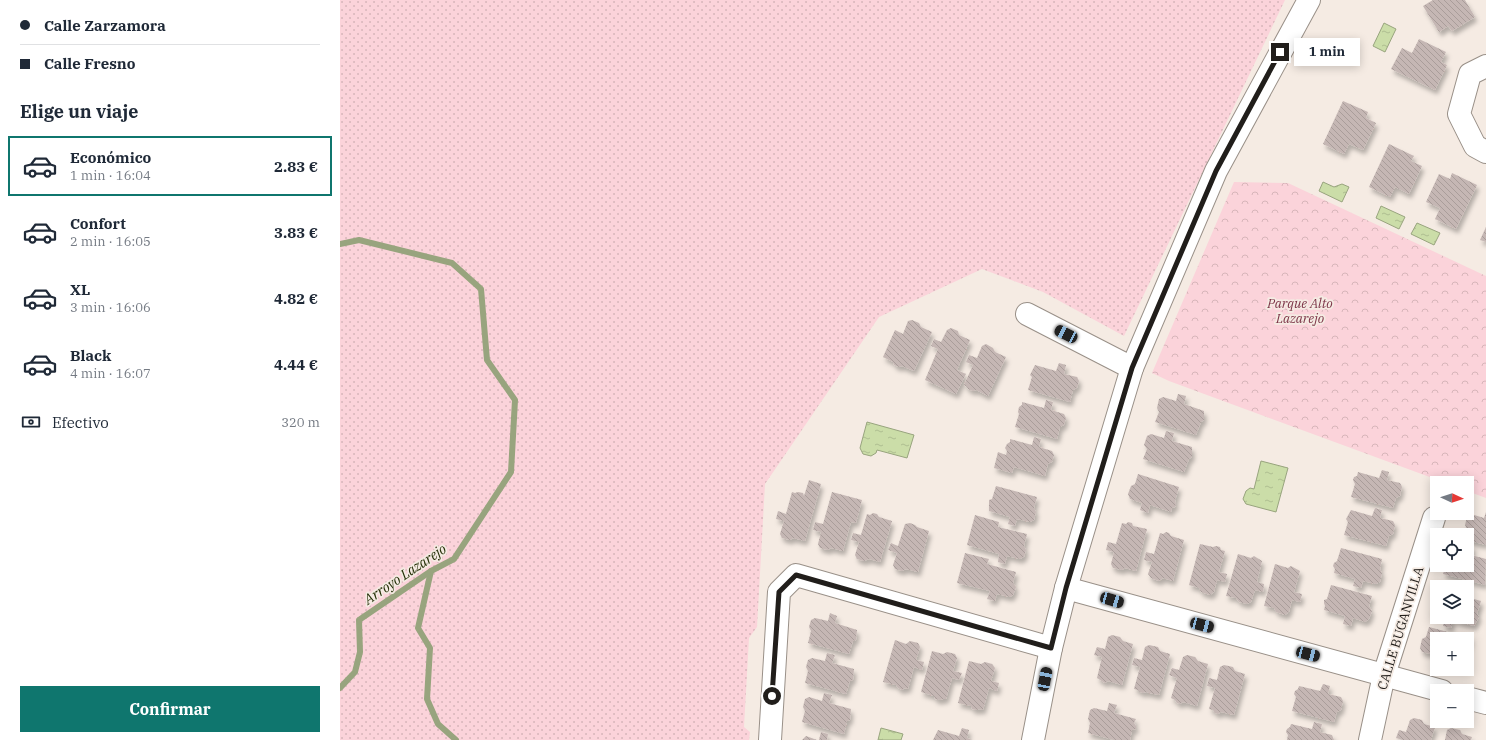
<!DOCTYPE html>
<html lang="es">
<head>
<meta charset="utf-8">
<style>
	:root { --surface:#fff; --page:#f2f2f3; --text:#1f2937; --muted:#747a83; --line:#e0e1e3; --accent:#0f766e }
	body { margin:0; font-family:"IBM Plex Serif",serif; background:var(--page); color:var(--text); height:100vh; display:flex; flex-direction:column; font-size:15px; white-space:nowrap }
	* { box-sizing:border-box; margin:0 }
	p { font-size:13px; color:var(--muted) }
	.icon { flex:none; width:22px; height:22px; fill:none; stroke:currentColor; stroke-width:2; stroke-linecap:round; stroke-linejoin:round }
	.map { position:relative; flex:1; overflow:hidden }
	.sheet { display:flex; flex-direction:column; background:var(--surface); width:340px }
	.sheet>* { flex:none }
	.banner { display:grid; align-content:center; height:88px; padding:0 20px; background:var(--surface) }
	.needle { width:26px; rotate:93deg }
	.controls { position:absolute; left:1090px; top:476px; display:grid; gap:8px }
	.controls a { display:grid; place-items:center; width:44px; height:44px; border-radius:0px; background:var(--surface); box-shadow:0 2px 10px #0003; font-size:20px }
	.end { position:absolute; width:18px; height:18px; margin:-9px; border:5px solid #211e1b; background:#fff; box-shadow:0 0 0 2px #fff }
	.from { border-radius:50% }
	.bubble { position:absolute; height:28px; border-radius:0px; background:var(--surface); box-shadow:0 2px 10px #0003; font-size:13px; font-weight:700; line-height:28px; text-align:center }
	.car { position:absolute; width:12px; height:24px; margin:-12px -6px; border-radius:5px; box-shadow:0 0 3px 1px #0007; background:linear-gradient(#222 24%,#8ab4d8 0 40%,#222 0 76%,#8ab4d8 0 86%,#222 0) }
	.banner b { display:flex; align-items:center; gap:14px; height:38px; font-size:15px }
	.banner b+b { border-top:1px solid var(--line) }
	.banner i { width:10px; height:10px; background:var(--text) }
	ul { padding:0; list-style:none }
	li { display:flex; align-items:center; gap:12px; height:60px; margin:0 8px 6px; padding:0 12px; border:2px solid transparent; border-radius:0px }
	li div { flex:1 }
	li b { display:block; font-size:15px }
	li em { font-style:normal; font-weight:700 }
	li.on { border-color:var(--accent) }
	li>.icon { width:36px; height:36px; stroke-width:1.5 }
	h2 { padding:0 20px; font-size:18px; line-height:48px }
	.pay { display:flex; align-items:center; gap:10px; height:44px; padding:0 20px; font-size:15px }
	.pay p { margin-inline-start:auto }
	.button { display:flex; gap:8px; margin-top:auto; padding:8px 20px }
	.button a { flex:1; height:46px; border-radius:0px; background:var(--accent); color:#fff; font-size:16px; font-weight:700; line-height:46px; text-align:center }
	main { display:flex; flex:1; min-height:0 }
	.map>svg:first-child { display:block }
</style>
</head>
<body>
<main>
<section class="sheet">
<div class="banner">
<b><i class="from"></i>Calle Zarzamora</b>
<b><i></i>Calle Fresno</b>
</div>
<h2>Elige un viaje</h2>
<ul>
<li class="on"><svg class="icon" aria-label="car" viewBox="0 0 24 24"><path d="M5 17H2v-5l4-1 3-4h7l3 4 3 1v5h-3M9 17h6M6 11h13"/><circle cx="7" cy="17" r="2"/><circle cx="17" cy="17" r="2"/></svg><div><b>Económico</b><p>1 min · 16:04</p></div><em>2.83 €</em></li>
<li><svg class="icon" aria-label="car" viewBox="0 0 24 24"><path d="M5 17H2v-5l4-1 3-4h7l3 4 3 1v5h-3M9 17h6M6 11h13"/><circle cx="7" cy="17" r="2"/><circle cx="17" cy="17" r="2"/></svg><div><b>Confort</b><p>2 min · 16:05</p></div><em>3.83 €</em></li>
<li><svg class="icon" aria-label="car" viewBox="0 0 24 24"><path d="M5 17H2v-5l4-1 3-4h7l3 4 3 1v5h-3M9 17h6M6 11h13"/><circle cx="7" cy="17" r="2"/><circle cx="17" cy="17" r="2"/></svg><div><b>XL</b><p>3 min · 16:06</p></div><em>4.82 €</em></li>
<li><svg class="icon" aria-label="car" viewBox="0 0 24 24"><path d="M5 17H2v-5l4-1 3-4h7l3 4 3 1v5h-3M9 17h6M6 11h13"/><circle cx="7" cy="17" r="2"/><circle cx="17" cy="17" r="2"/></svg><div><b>Black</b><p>4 min · 16:07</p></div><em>4.44 €</em></li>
</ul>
<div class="pay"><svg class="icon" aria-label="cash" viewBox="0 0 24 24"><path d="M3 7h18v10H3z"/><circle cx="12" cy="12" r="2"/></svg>Efectivo<p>320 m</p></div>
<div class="button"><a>Confirmar</a></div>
</section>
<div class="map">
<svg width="1146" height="740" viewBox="0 0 1146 740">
	<defs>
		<pattern id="grass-dots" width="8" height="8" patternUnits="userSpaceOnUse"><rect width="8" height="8" fill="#fbd3da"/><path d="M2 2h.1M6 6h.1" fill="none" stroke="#d7b5ba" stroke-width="1.8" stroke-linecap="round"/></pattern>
		<pattern id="park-crowns" width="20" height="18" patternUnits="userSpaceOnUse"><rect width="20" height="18" fill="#fbd3da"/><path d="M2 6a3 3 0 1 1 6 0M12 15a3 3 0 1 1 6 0" fill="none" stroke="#d7b5ba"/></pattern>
		<pattern id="water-ripples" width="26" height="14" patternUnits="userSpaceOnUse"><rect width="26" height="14" fill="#cbdda8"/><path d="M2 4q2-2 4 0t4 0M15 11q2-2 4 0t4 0" fill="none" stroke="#aebd90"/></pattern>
		<pattern id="building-back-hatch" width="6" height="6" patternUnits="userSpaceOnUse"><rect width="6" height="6" fill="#c5b7b4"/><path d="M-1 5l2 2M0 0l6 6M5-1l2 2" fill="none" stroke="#a99d9a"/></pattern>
		<filter id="shadow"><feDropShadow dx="2.5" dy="4.5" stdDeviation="2" flood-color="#0004"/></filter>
	</defs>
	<rect width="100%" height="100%" fill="#f5ebe3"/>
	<path fill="url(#grass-dots)" d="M0,0H945L784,336L703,292L642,269L539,317L425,484L417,627L409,638L404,727L410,732L409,740H0Z"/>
	<path fill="url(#park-crowns)" d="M894,182L948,183L1146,276V498L1127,491V483H1106L829,381L812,373Z"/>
	<g fill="url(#water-ripples)" stroke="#98a47e">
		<path d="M1044,23L1056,29L1045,52L1033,46Z"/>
		<path d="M983,182L994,187L1002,184L1009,187L1002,202L979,191Z"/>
		<path d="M1041,206L1065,217L1059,229L1036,218Z"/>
		<path d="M1077,223L1100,233L1094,245L1071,234Z"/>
		<path d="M527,422L574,435L567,458L537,450L536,453L531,456L523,454L520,448Z"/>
		<path d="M921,461L948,468L936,512L906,504L903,499L906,491L910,488L914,489Z"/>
		<path d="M541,728L563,734L561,740H538Z"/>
	</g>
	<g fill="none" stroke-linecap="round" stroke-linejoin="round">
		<g stroke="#98a47e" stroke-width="6">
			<path d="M0,244L19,240L112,263L141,289L147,360L175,400L171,472L114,559L91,571L19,620L20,652L15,672L0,688"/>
			<path d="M91,571L78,628L90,648L87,699L98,724L116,740"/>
		</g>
	</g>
	<g fill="url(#building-back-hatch)" filter="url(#shadow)">
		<path d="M1093,0H1125L1135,17L1112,31L1108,26L1099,32L1083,6Z"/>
		<path d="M1079,39L1106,52L1101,62L1107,65L1095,90L1051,69L1062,48L1072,53Z"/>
		<path d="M1003,101L1028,112L1026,118L1036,123L1023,150L1009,144L1004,154L983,144Z"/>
		<path d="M1049,144L1074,156L1071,161L1082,166L1069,194L1055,187L1050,197L1029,187Z"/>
		<path d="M1112,173L1137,185L1116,229L1095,219L1100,208L1086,202L1099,174L1110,179Z"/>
		<path d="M1146,227V242L1140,240Z"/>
		<path d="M572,320L579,323L581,327L592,332L574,371L562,366L559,367L554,365L553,362L543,357L555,330L563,334L568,321Z"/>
		<path d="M611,328L618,331L619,335L630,340L617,370L626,374L616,394L585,380L598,349L591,346L594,339L601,342L607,330Z"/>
		<path d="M646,344L653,348L655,352L666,357L648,396L636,390L633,391L628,389L627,387L624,385L633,365L626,362L629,355L637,358L642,346Z"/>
		<path d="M719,363L726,365L724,374L737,377L739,381L737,388L733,390L730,402L688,390L692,377L690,375L695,365L716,371Z"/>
		<path d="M838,394L846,396L844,404L864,411V420L861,422L856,435L815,422L819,412L817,408L819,399L823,397L836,401Z"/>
		<path d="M706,400L713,402L711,410L724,414L726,418L724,425L720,427L717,439L675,427L679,414L678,412L679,407L682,405V402L704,408Z"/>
		<path d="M826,431L834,433L832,441L852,447V457L849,459L844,472L803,459L807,449L804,445L807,436L811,434L824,438Z"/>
		<path d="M694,437L701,439L699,447L712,451L714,455L712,462L708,464L705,476L674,467L672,473L654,468L658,452L666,455L667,451L665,448L667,444L670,442V439L692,445Z"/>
		<path d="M1042,470L1049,472L1047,480L1060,483L1062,487L1060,496L1056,498L1053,508L1011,497L1015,484L1013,480L1014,477L1017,476L1018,472L1039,478Z"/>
		<path d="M798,474L839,487L835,501L836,504L835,507L832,508L831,512L810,505L808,513L800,510L802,503L790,499L788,494L791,486L795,484Z"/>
		<path d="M469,480L481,484L465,541L453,538L450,540L442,538L440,534L444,521L436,519L438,511L446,514L452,492L455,493L458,492L463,493L464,496Z"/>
		<path d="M656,486L697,497L694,508L696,512L694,520L690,522L677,519L675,526L668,524L670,517L649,511V500L652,499Z"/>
		<path d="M492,492L522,500L516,523L511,522L503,551L491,548L488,550L480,548L478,544L481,532L473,530L475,522L483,524Z"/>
		<path d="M1035,508L1042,510L1040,518L1053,521L1055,525L1053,534L1049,536L1046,546L1004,535L1008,522L1006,519L1011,510L1032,516Z"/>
		<path d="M1146,512V545L1127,540V535H1126L1127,529L1125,525L1127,517L1131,514L1144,518Z"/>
		<path d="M533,513L537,514L539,517L552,521L540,562L529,559L524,561L517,559L515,555L519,542L511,540L513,533L521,535L527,514L530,515Z"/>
		<path d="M635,515L659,522L658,527L687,534L684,546L686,550L684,557L680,559L667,556L665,564L658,562L659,554L627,545Z"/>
		<path d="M788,522L792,523L793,526L807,529L796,571L785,568L782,570L773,568L771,564L774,552L766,550L768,542L776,544L782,523L786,524Z"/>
		<path d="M570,523L575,525L577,527L589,531L578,572L566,569L562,571L555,569L553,565L557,553L548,550L551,543L558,546L565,524Z"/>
		<path d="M826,532L829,533L831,536L844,540L833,581L823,578L819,581L811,578L808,574L812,562L804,560L806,552L814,554L820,533L823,534Z"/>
		<path d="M860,544L873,547L876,546L880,547L881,550L885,551L879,572L887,574L885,582L877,580L874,592L870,595L861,592L859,588L849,585Z"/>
		<path d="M1127,545L1133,547L1131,555L1146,559L1145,585L1103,574L1106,565H1127Z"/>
		<path d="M1001,548L1042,559L1040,569L1042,573L1040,582L1036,584L1023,581L1021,588L1013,586L1015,579L994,573L995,569L993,566L994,563L997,561Z"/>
		<path d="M625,553L649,559L647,564L676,572L673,583L676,587L673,595L670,597L657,594L655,601L647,599L650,591L617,583Z"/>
		<path d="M898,554L911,558L914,556L922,561L917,582L924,584L923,592L915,590L911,602L907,604L899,602L896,598L886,596Z"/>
		<path d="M935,564L948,568L951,566L960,571L954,592L962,594L960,602L952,600L949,612L945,615L936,612L934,608L924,606Z"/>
		<path d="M991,585L1032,596L1029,606L1032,611L1029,619L1025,622L1013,618L1011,626L1003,624L1005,616L984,610L985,606L984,603V600L987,599Z"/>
		<path d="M1127,597L1141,601L1137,614L1139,617L1134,626L1113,620L1111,628L1103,626L1105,617H1127Z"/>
		<path d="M1097,600V616L1093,614L1090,611L1093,602Z"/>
		<path d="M490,613L497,616L495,623L517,630L516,640L513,641L509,654L468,643L471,631L469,627L471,620L475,618L488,621Z"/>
		<path d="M1089,627L1131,638L1127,650V639H1097V664L1093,663L1095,655L1082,652L1080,648L1082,639L1086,637Z"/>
		<path d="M772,635L780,637L783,641L793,644L782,685L768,681L765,683L757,678L762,657L754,655L757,647L765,649L768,637Z"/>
		<path d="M555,640L566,644L570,641L578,643L580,647L576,660L584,662L582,670L574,667L568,689L565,688L562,690L558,688L556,685L543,682Z"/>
		<path d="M809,645L818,647L820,651L830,654L819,695L805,692L803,693L800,692L798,690L794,689L800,667L792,665L794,658L802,660L805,647Z"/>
		<path d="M592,651L603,654L607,652L615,654L617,658L613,671L622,673L619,680L612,678L606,699H603L600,700L595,699L594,696L581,692Z"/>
		<path d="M487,653L495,655L492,663L514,669L513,680L510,681L506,694L465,683L468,671L466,667L468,660L472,658L485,661Z"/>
		<path d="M847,655L855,657L858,661L868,664L857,706L843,702L840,704L837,703L835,700L831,698L837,678L829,675L832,668L839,670L843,657Z"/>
		<path d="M629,661L641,664L645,662L652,664L655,668L651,681L659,683L657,691L649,688L643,710L639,709L637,710L632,709L631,706L618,703Z"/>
		<path d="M884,665L893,667L895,671L905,674L894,715L881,712L878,714L875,713L873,710L869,709L875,688L867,686L869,678L877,680L880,667Z"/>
		<path d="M983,684L990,686L988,694L1001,697L1003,701L1001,710L997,712L994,722L952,711L956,697L954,694L955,691L958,689L959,686L980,691Z"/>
		<path d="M484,693L492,695L489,703L511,709L510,720L507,721L504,734L462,722L465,711L463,707L465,699L469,697L482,701Z"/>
		<path d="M769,703L777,705L774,713L796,719L794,723L796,726V729L792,730L790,740H774L748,733L750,723L748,719L750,710L754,708L767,711Z"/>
		<path d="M1074,718L1082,720L1084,724L1095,727L1091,740H1063L1056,738L1059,730L1066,732L1070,720Z"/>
		<path d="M974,722L982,724L980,732L992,735L994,740H947L948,735L946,732L947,729L950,727L951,724L972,729Z"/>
		<path d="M622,728L629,730L627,738L632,740H593L598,730L619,736Z"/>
		<path d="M1111,728L1120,730L1122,734L1132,737L1131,740H1105L1107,730Z"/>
		<path d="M481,732L488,734L487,740H479Z"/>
		<path d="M466,736L477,740H462Z"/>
	</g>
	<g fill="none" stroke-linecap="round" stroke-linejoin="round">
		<g stroke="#999088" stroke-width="24">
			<g id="minor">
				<path d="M1146,66L1130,74L1119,114L1135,146L1146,152"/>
				<path d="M687,314L792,368"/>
				<path d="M726,588L1102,691"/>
				<path d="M1127,698L1146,703"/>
				<path d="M430,740L439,592L456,575L711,648"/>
				<path d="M693,740L711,648L726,588L792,368L876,171L969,0"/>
				<path d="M1030,740L1044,675L1094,518"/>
			</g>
		</g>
		<use href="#minor" stroke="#fff" stroke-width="22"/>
	</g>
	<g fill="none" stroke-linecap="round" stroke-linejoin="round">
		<path stroke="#211e1b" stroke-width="5" d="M432,696L439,592L456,575L711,648L726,588L792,368L876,171L940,52"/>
	</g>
	<g text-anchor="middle" stroke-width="3.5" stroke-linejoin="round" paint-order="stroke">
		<g font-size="13" font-style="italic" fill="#7d3548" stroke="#f5ebe3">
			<text x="960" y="308">Parque Alto<tspan x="960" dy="15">Lazarejo</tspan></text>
		</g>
		<g font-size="13" fill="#211e1b" stroke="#f5ebe3">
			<text transform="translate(1060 628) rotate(-73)" y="5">CALLE BUGANVILLA</text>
		</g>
		<g font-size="14" font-style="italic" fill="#232e06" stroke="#f5ebe3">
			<text transform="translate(65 574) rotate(-34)" y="5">Arroyo Lazarejo</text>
		</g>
	</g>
</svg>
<div class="controls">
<a><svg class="needle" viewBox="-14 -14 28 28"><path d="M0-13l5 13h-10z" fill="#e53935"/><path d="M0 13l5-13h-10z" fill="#747a83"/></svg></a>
<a><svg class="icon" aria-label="locate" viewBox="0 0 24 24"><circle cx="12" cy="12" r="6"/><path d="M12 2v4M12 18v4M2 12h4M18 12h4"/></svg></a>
<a><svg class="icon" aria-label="layers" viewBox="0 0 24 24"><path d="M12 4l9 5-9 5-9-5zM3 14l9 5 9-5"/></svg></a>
<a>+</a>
<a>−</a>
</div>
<i class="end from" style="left:432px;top:696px"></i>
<i class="end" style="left:940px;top:52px"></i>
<div class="bubble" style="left:954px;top:38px;width:66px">1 min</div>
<i class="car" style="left:726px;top:334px;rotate:297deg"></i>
<i class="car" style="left:772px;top:600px;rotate:106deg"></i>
<i class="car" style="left:862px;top:625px;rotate:105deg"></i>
<i class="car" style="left:968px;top:654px;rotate:105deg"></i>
<i class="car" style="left:705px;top:679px;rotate:11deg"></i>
</div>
</main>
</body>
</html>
